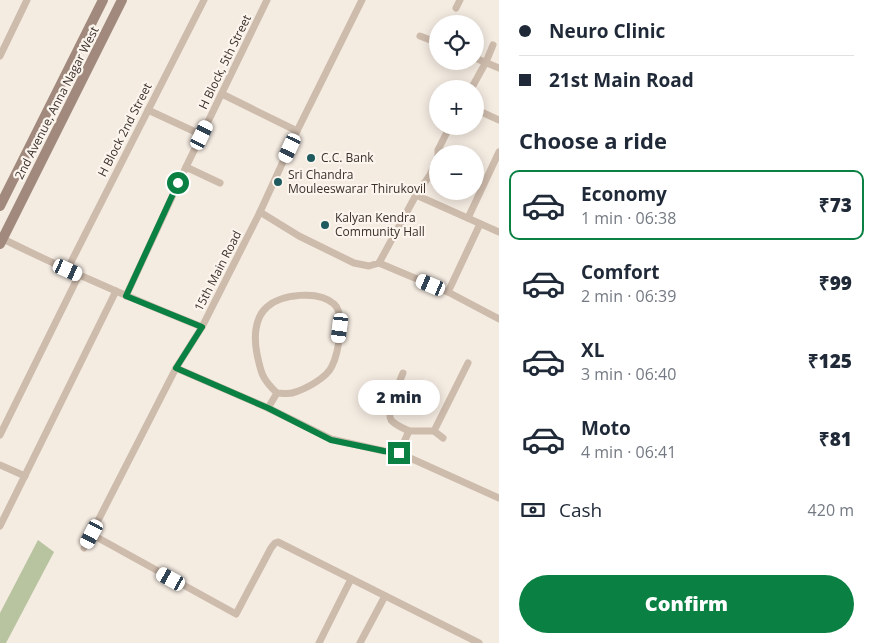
<!DOCTYPE html>
<html lang="en">
<head>
<meta charset="utf-8">
<style>
	:root { --surface:#fff; --page:#f2f2f3; --text:#1f2937; --muted:#747a83; --line:#e0e1e3; --accent:#0b8043 }
	body { margin:0; font-family:"Open Sans",sans-serif; background:var(--page); color:var(--text); height:100vh; display:flex; flex-direction:column; font-size:19px; white-space:nowrap }
	* { box-sizing:border-box; margin:0 }
	p { font-size:16px; color:var(--muted) }
	.icon { flex:none; width:28px; height:28px; fill:none; stroke:currentColor; stroke-width:2; stroke-linecap:round; stroke-linejoin:round }
	.map { position:relative; flex:1; overflow:hidden }
	.details { display:flex; flex-direction:column; background:var(--surface); width:375px }
	.details>* { flex:none }
	.guide { display:grid; align-content:center; height:110px; padding:0 20px; background:var(--surface) }
	.controls { position:absolute; left:429px; top:15px; display:grid; gap:10px }
	.controls a { display:grid; place-items:center; width:55px; height:55px; border-radius:50%; background:var(--surface); box-shadow:0 2px 12px #0003; font-size:25px }
	.end { position:absolute; width:22px; height:22px; margin:-11px; border:6px solid #0b8043; background:#fff; box-shadow:0 0 0 2px #fff }
	.from { border-radius:50% }
	.bubble { position:absolute; height:35px; border-radius:18px; background:var(--surface); box-shadow:0 2px 12px #0003; font-size:16px; font-weight:800; line-height:35px; text-align:center }
	.car { position:absolute; width:15px; height:30px; margin:-15px -8px; border-radius:6px; box-shadow:0 0 4px 1px #0007; background:linear-gradient(#fff 24%,#345 0 40%,#fff 0 76%,#345 0 86%,#fff 0) }
	.guide b { display:flex; align-items:center; gap:18px; height:48px; font-size:19px }
	.guide b+b { border-top:1px solid var(--line) }
	.guide i { width:12px; height:12px; background:var(--text) }
	ul { padding:0; list-style:none }
	li { display:flex; align-items:center; gap:15px; height:70px; margin:0 10px 8px; padding:0 10px; border:2px solid transparent; border-radius:10px }
	li div { flex:1 }
	li b { display:block; font-size:19px }
	li em { font-style:normal; font-weight:800 }
	li.active { border-color:var(--accent) }
	li>.icon { width:45px; height:45px; stroke-width:1.5 }
	h2 { padding:0 20px; font-size:22px; line-height:60px }
	.pay { display:flex; align-items:center; gap:12px; height:55px; padding:0 20px; font-size:19px }
	.pay p { margin-inline-start:auto }
	.button { display:flex; gap:10px; margin-top:auto; padding:10px 20px }
	.button a { flex:1; height:58px; border-radius:30px; background:var(--accent); color:#fff; font-size:20px; font-weight:800; line-height:58px; text-align:center }
	main { display:flex; flex:1; min-height:0 }
	.map>svg:first-child { display:block }
</style>
</head>
<body>
<main>
<div class="map">
<svg width="499" height="643" viewBox="0 0 499 643">
	<rect width="100%" height="100%" fill="#f4ebe1"/>
	<path fill="#b8c4a0" d="M38,540L54,552L6,643H0V613Z"/>
	<g fill="none" stroke-linecap="round" stroke-linejoin="round">
		<g stroke="#cdbbac" stroke-width="7">
			<path d="M456,8L460,0"/>
			<path d="M420,36L438,43"/>
			<path d="M0,56L27,0"/>
			<path d="M475,58L499,68"/>
			<path d="M471,89L486,62L493,45"/>
			<path d="M222,94L297,131"/>
			<path d="M475,109L499,120"/>
			<path d="M148,110L202,135"/>
			<path d="M438,154V150L450,126"/>
			<path d="M186,167L220,183"/>
			<path d="M416,195L499,232"/>
			<path d="M260,212L299,236L354,263L369,266L379,263L416,195L430,175L438,156"/>
			<path d="M468,218L499,152"/>
			<path d="M3,239C68,271 135,300 202,327"/>
			<path d="M379,263L448,292L480,224"/>
			<path d="M67,270L204,0"/>
			<path d="M448,292L499,319"/>
			<path d="M126,296L186,167L267,0"/>
			<path d="M176,368L268,408L331,439L384,451L399,453L499,498"/>
			<path d="M403,373C399,383 386,412 391,420C395,425 403,428 409,431"/>
			<path d="M268,408L277,393C262,379 261,373 257,354C254,339 254,318 267,307C281,294 319,290 334,304C346,314 338,354 332,366C327,378 304,390 292,393C287,394 281,393 277,393"/>
			<path d="M434,431L443,438"/>
			<path d="M0,435L79,275"/>
			<path d="M399,453L409,431H434L468,363"/>
			<path d="M0,465L25,476"/>
			<path d="M0,526L116,291"/>
			<path d="M91,534L236,614L271,548L275,543L278,542L479,643"/>
			<path d="M84,548L176,368L202,327L260,212L297,131L362,0"/>
			<path d="M319,643L351,579"/>
			<path d="M360,643L385,596"/>
		</g>
		<g stroke="#a18a7d" stroke-width="10">
			<path d="M0,206L103,0"/>
			<path d="M0,244L122,0"/>
		</g>
	</g>
	<g fill="none" stroke-linecap="round" stroke-linejoin="round">
		<path stroke="#0b8043" stroke-width="6" d="M178,183L126,296L202,327L176,368L268,408L331,440L384,451L399,453"/>
	</g>
	<g fill="#1f5a5e" stroke="#fbf5ee" stroke-width="2">
		<circle cx="311" cy="158" r="5"/>
		<circle cx="278" cy="182" r="5"/>
		<circle cx="325" cy="225" r="5"/>
	</g>
	<g text-anchor="middle" stroke-width="4.5" stroke-linejoin="round" paint-order="stroke">
		<g font-size="12" fill="#3b302b" stroke="#fbf5ee">
			<text transform="translate(225 62) rotate(-64)" y="4">H Block, 5th Street</text>
			<text transform="translate(57 103) rotate(-63)" y="4">2nd Avenue, Anna Nagar West</text>
			<text transform="translate(125 130) rotate(-63)" y="4">H Block 2nd Street</text>
			<text transform="translate(218 271) rotate(-63)" y="4">15th Main Road</text>
		</g>
		<g font-size="12" fill="#3b302b" stroke="#fbf5ee" text-anchor="start">
			<text x="321" y="162">C.C. Bank</text>
			<text x="288" y="179">Sri Chandra<tspan x="288" dy="14">Mouleeswarar Thirukovil</tspan></text>
			<text x="335" y="222">Kalyan Kendra<tspan x="335" dy="14">Community Hall</tspan></text>
		</g>
	</g>
</svg>
<div class="controls">
<a><svg class="icon" aria-label="locate" viewBox="0 0 24 24"><circle cx="12" cy="12" r="6"/><path d="M12 2v4M12 18v4M2 12h4M18 12h4"/></svg></a>
<a>+</a>
<a>−</a>
</div>
<i class="end from" style="left:178px;top:183px"></i>
<i class="end" style="left:399px;top:453px"></i>
<div class="bubble" style="left:358px;top:380px;width:82px">2 min</div>
<i class="car" style="left:202px;top:135px;rotate:26deg"></i>
<i class="car" style="left:290px;top:148px;rotate:205deg"></i>
<i class="car" style="left:68px;top:270px;rotate:114deg"></i>
<i class="car" style="left:431px;top:285px;rotate:293deg"></i>
<i class="car" style="left:340px;top:328px;rotate:187deg"></i>
<i class="car" style="left:92px;top:534px;rotate:208deg"></i>
<i class="car" style="left:171px;top:579px;rotate:299deg"></i>
</div>
<section class="details">
<div class="guide">
<b><i class="from"></i>Neuro Clinic</b>
<b><i></i>21st Main Road</b>
</div>
<h2>Choose a ride</h2>
<ul>
<li class="active"><svg class="icon" aria-label="car" viewBox="0 0 24 24"><path d="M5 17H2v-5l4-1 3-4h7l3 4 3 1v5h-3M9 17h6M6 11h13"/><circle cx="7" cy="17" r="2"/><circle cx="17" cy="17" r="2"/></svg><div><b>Economy</b><p>1 min · 06:38</p></div><em>₹73</em></li>
<li><svg class="icon" aria-label="car" viewBox="0 0 24 24"><path d="M5 17H2v-5l4-1 3-4h7l3 4 3 1v5h-3M9 17h6M6 11h13"/><circle cx="7" cy="17" r="2"/><circle cx="17" cy="17" r="2"/></svg><div><b>Comfort</b><p>2 min · 06:39</p></div><em>₹99</em></li>
<li><svg class="icon" aria-label="car" viewBox="0 0 24 24"><path d="M5 17H2v-5l4-1 3-4h7l3 4 3 1v5h-3M9 17h6M6 11h13"/><circle cx="7" cy="17" r="2"/><circle cx="17" cy="17" r="2"/></svg><div><b>XL</b><p>3 min · 06:40</p></div><em>₹125</em></li>
<li><svg class="icon" aria-label="car" viewBox="0 0 24 24"><path d="M5 17H2v-5l4-1 3-4h7l3 4 3 1v5h-3M9 17h6M6 11h13"/><circle cx="7" cy="17" r="2"/><circle cx="17" cy="17" r="2"/></svg><div><b>Moto</b><p>4 min · 06:41</p></div><em>₹81</em></li>
</ul>
<div class="pay"><svg class="icon" aria-label="cash" viewBox="0 0 24 24"><path d="M3 7h18v10H3z"/><circle cx="12" cy="12" r="2"/></svg>Cash<p>420 m</p></div>
<div class="button"><a>Confirm</a></div>
</section>
</main>
</body>
</html>
